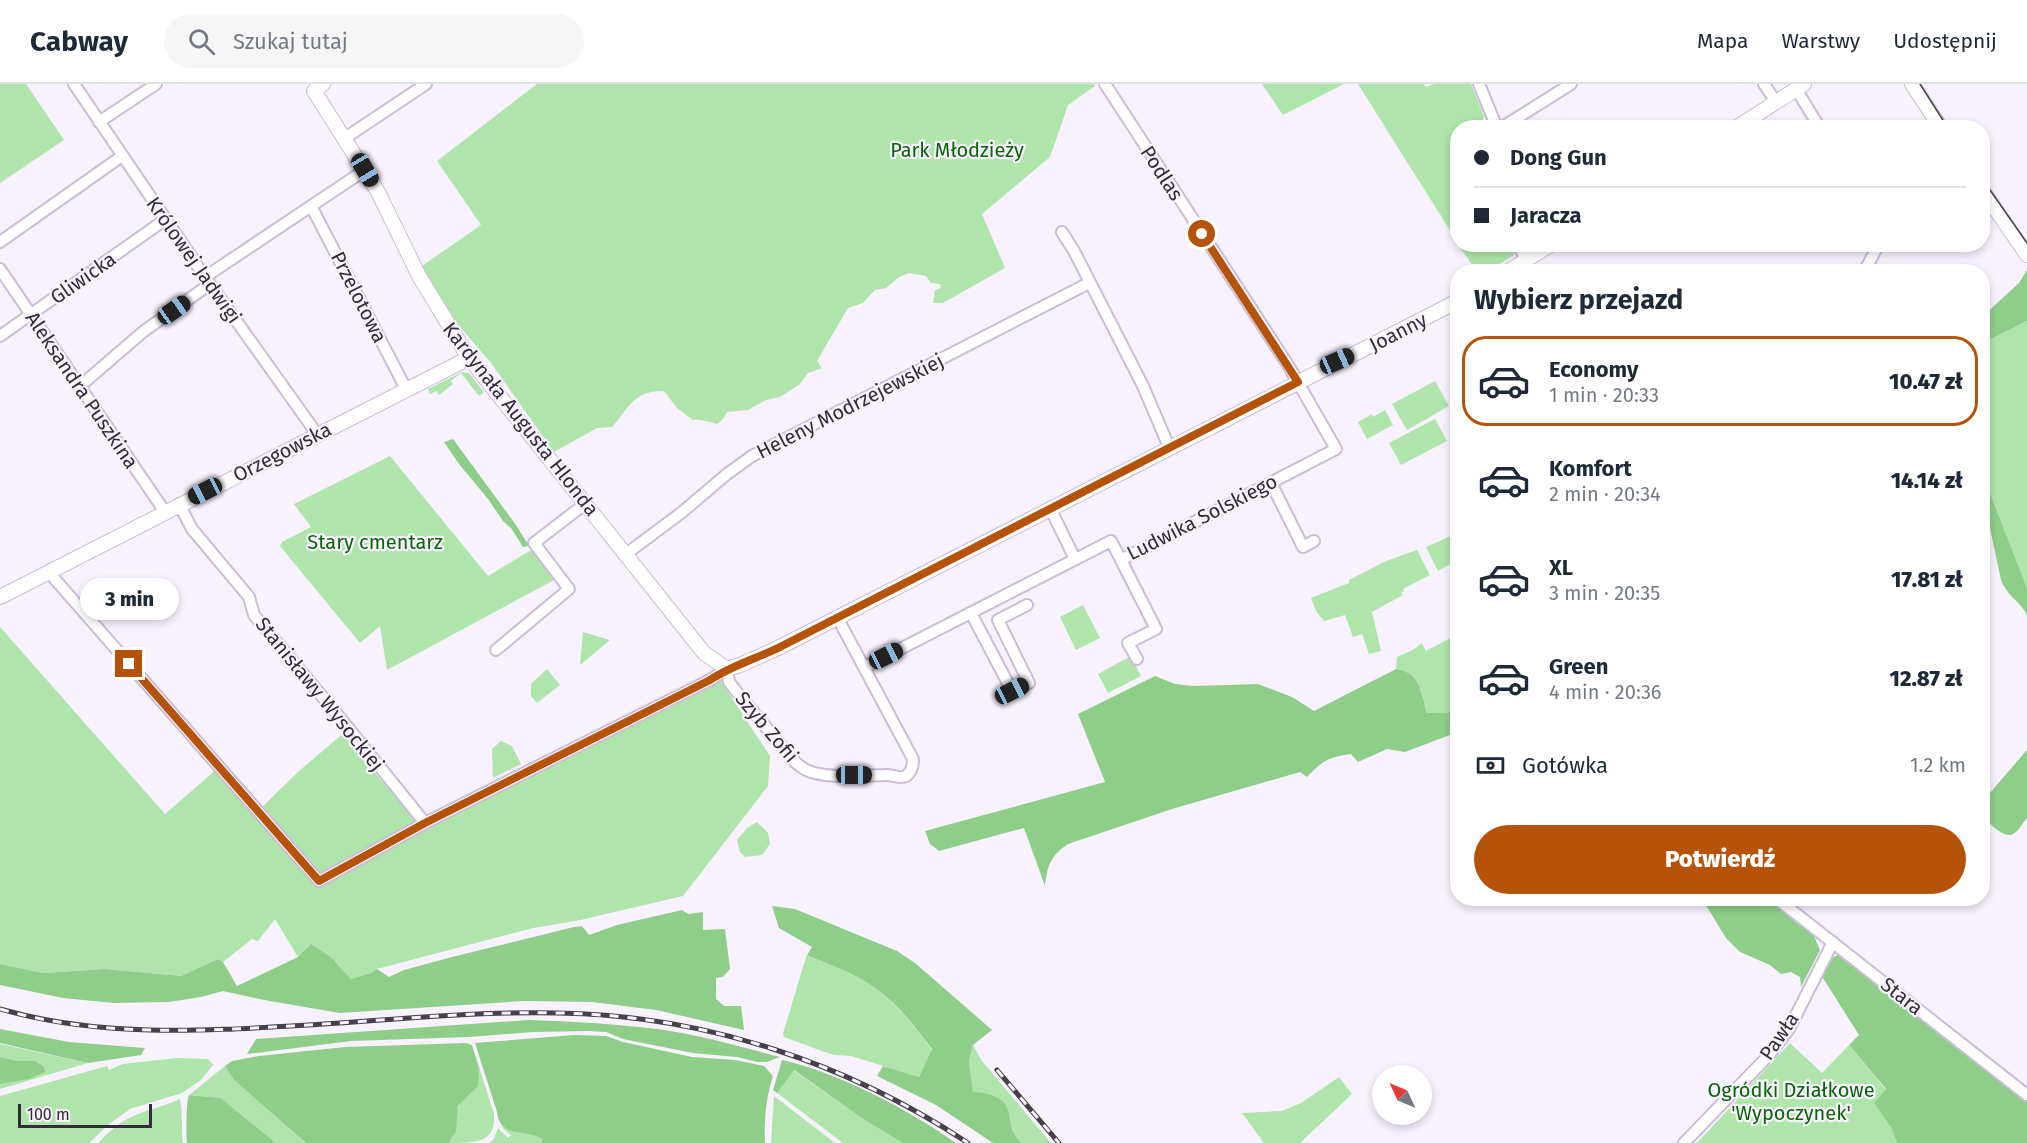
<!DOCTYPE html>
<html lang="pl">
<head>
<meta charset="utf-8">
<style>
	:root { --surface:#fff; --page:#f6f6f7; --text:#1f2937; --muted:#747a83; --line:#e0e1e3; --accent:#b45309 }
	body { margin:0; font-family:"Fira Sans",sans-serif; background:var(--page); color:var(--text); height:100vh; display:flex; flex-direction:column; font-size:22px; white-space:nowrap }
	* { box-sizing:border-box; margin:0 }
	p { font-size:20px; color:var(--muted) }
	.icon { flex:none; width:33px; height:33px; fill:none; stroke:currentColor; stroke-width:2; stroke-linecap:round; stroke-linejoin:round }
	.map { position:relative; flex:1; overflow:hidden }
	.details { position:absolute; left:1450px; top:180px; width:540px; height:642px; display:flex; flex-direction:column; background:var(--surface); border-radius:24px; box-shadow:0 3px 9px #0003 }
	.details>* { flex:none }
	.guide { position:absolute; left:1450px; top:36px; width:540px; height:132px; border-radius:24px; box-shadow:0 3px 9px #0003; display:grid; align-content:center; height:132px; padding:0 24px; background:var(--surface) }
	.needle { width:39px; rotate:314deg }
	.buttons { position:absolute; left:1372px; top:981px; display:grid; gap:12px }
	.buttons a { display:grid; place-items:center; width:60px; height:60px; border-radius:50%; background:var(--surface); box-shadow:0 3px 9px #0003; font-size:30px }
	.scale { position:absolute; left:18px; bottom:15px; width:134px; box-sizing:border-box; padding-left:6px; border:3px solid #322c37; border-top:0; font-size:16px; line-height:21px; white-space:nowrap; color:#322c37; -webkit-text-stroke:4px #f8f2fe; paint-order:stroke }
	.end { position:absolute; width:27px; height:27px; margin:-14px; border:8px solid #b45309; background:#fff; box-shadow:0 0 0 3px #fff }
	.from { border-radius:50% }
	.bubble { position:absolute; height:42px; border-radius:21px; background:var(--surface); box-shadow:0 3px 9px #0003; font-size:20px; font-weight:800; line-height:42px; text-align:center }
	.car { position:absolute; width:18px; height:36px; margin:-18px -9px; border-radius:8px; box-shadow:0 0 4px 2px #0007; background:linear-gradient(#222 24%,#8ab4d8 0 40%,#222 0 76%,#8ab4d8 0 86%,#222 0) }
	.guide b { display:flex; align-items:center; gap:21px; height:57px; font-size:22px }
	.guide b+b { border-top:2px solid var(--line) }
	.guide i { width:15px; height:15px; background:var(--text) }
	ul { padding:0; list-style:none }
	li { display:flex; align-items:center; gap:18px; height:90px; margin:0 12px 9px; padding:0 12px; border:3px solid transparent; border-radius:24px }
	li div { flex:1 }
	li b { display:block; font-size:22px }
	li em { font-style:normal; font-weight:800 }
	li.active { border-color:var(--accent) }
	li>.icon { width:54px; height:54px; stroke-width:1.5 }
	h2 { padding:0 24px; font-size:27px; line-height:72px }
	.pay { display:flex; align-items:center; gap:15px; height:66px; padding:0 24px; font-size:22px }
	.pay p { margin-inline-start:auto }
	.primary-button { display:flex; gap:12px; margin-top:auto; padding:12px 24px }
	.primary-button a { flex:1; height:69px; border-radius:36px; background:var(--accent); color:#fff; font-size:24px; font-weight:800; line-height:69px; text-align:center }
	header { display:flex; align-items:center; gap:36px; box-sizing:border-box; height:84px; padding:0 30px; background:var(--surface); border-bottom:2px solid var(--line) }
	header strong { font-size:28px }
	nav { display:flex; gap:33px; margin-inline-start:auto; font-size:21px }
	.search { width:420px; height:54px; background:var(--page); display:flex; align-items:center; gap:15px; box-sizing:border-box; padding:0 21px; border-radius:33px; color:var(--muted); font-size:22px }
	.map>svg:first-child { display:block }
</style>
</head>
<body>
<header>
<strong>Cabway</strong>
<div class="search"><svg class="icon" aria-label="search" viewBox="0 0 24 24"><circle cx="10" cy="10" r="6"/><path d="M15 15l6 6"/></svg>Szukaj tutaj</div>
<nav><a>Mapa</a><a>Warstwy</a><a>Udostępnij</a></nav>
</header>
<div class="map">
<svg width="2027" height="1059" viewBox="0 0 2027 1059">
	<rect width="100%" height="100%" fill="#f8f2fe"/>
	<g fill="#afe5aa">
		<path d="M0,0H26L64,56L0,99Z"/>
		<path d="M537,0H1094L1095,2L1068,21L1050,73L982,130L1005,184L943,219H933L935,206L941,204L940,200L931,199L926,192L909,189L899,193L886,204L875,206L863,219L848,224L817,277L822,284L808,289L800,300L780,313L766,316L748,326L727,328L723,335L717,340C710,338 700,335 693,336L677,324L664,307C634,306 629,324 612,343L597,344L554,368L491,279L442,222L419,184L481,141L437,77Z"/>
		<path d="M1262,0H1344L1283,31Z"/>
		<path d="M1358,0H1423L1426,3L1434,0H1471L1484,32L1481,43L1458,44V159Z"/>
		<path d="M1459,161H1511L1514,171L1488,187H1476Z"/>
		<path d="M2027,237V504L1983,391V259Z"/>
		<path d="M462,288L469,289L484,308L479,312L461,289L451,297L453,300L439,311L437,307L430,310L428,305Z"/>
		<path d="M1435,297L1449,322L1407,346L1392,320Z"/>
		<path d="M1385,326L1393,341L1367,355L1358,338L1372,330L1373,333Z"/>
		<path d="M1435,335L1447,357L1401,381L1389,359Z"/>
		<path d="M390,372L488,492L531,466L556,495L387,586L380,542L360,559L280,462L282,458L311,443L294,420Z"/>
		<path d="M1458,449V476L1438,487L1426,463Z"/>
		<path d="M1417,466L1430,491L1403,505L1404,507L1401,509L1403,511L1372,528L1381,567L1369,570L1362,550L1353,553L1345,531L1324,537L1316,527L1311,514L1349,499V496L1386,477Z"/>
		<path d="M1083,521L1100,554L1076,566L1060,533Z"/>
		<path d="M0,543L165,730L217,685L254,731L299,687L346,647L377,691L424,747L720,596L770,672L768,702L683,812L576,837L533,844L377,885L371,889L351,895L332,874L298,873L275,835L258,857L252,855L223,878L218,875L181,892L105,885L43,889L0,880Z"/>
		<path d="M583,548L610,556L580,581Z"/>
		<path d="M1458,550V628L1427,629C1422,608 1420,589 1396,585L1397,573L1413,566L1422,559L1426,567Z"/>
		<path d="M1131,572L1141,592L1108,609L1098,590Z"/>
		<path d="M547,585L560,601L537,619L531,612V600Z"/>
		<path d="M501,657L512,662L521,680L493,694L492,665Z"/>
		<path d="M757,738L768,749L770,760L762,771L745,773L740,768L737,756L747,744Z"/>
		<path d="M807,871C830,881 855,889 875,904C898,921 915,943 932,966L919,993L851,972L834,971L819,966L784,953L783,949C792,922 798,897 807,871Z"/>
		<path d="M1790,959L1822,989L1849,961L1886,1006L1891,1043L1897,1059H1697Z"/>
		<path d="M0,960L88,979L0,1005Z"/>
		<path d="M472,961L494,1030C496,1059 476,1059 449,1059C459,1046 454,1037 458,1024C460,1017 467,1015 470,1010C484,992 476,980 472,961Z"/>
		<path d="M973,961L982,977L1051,1059H1022C1001,1041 1021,1007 973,1009L969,977Z"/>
		<path d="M177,974L208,975L213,981L201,996L182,1009L130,1025L108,1041L89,1059H0V1012L107,982L109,986L123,980Z"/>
		<path d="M225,982L234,996L306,1059H276L221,1014L189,1011Z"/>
		<path d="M793,986L863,1035L903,1059H843L777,1009Z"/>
		<path d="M1339,993L1352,1010L1300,1059H1264L1242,1029L1282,1027L1301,1019Z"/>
		<path d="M774,1012L835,1059H771Z"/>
		<path d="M180,1015C183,1029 181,1044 183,1059H98C107,1050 116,1041 127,1035C144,1026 163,1023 180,1015Z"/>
		<path d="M498,1040C511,1049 528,1046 542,1055V1059H489L494,1055L498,1044L508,1054L511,1051Z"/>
	</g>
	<g fill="#8fce89">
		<path d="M2027,186V237L1983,259V232L2019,199Z"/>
		<path d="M453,355L516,441L529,462L523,463L511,444L503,437L488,415L459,380L444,358Z"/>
		<path d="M1983,391L2027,504V531C2020,517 2006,511 2001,496L1983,412Z"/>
		<path d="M1396,585C1421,589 1421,608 1427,629L1458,628V650L1450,651L1405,668L1387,665L1358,678L1351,670C1329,673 1322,677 1307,693L1300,688L1172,725L1068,760C1051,771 1047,782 1045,802L1024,744L939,767L930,760L925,747L1105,698L1078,630L1155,592L1175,600L1193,602L1258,600L1292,613L1314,627Z"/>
		<path d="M2027,666V734C2023,738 2019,747 2013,750C2004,755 1989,739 1983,732V717Z"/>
		<path d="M1702,815H1770L1811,845L1820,866L1801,903L1800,893L1791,888L1781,890L1770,881L1740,868L1726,854Z"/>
		<path d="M772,822L795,825L897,867L915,879L992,946L973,961L969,977L973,1008C1025,1011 999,1039 1022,1059H993L936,1021L877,992L883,982L919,993L932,965C915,943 898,920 875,904C855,889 830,881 807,871L812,863L779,844Z"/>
		<path d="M682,826L688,830L703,828V846L725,845L730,885L723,893L716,894V915L724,922H741L744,946L656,926L592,918L524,917L340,929L264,916L223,907L201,913L169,918L114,919L63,914L0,901V880L43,889L105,885L181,892L218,875L223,878L237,902L298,873L311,860L332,874L351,895L371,889L377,885L389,893L404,886L452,873L574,843L582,842L589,851L617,841Z"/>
		<path d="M1838,871L1844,872L2027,1017V1059H1897L1891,1043L1874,1019L1886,1005L1849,961L1859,951L1823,894C1825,884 1827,874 1838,871Z"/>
		<path d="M529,936C572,937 615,940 658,945C699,951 739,962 780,973L767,978H757L737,973L693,969L623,955L606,948L589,947L533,948L469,953L351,957L247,970L256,955Z"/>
		<path d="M0,945L69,958L145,964L141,971L88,979L0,959Z"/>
		<path d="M574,951L606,952L623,958L692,973L735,976L764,982L773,992C766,1013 764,1036 765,1059H542V1055C524,1044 500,1055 497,1028L475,959Z"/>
		<path d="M466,959L472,961L479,985L478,1002L458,1022L456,1047L449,1059H306L234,996L225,982L232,977L259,972L345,963Z"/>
		<path d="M0,973L17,977H35L44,983L45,988L29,995L0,1000Z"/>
		<path d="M782,976C837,988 911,1027 956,1059H903L863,1035L794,986L777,1009L773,1006Z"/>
		<path d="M189,1011L221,1014L276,1059H187C186,1050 186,1017 189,1011Z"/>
	</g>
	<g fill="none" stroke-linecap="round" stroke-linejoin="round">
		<g stroke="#cbbcd9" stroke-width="14">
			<g id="street">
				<path d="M74,0L205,193L317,350"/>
				<path d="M1479,0L1497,44"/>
				<path d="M1764,0L1776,18"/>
				<path d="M1796,5L1820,44"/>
				<path d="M99,38L156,0"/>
				<path d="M1501,44L1571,0"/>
				<path d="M345,54L426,0"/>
				<path d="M311,122L406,305"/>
				<path d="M1062,148L1074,167L1143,302L1169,363"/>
				<path d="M0,158L122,72"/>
				<path d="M1517,160L1527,176"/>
				<path d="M0,185L165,428"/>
				<path d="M1864,188L1879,160"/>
				<path d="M205,193L365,86"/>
				<path d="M0,252L166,135"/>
				<path d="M79,303L144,247L210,200"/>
				<path d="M1271,399L1303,463L1314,457"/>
				<path d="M179,420L192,445L249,513L254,531L346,641L425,739"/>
				<path d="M1050,424L1075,475"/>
				<path d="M626,470L681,429L727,390L752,372L1089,199"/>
				<path d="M1121,476L1156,545L1128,559L1137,575"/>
				<path d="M50,486L53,493L319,797L425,739L710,596L727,585L729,598L740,612L795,678C800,682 804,686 811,688C834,695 863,691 887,691C893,691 901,695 906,692C912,688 913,681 913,675L837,533"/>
				<path d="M971,529L1012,607L1029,599L998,536L1027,521"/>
				<path d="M496,566L569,505L534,459L577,426L586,421"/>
				<path d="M865,583L1111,457L1121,476L1336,365L1288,281L1105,0"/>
				<path d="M1776,814L2027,1011"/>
				<path d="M1684,1059L1770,970L1789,945L1833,858"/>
			</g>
		</g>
		<g stroke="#cbbcd9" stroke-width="16">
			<g id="secondary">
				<path d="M323,0L314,7L378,108L419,192L469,274L704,569L727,585L740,581L778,564L1458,217"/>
				<path d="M1912,0L1941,44"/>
				<path d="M1736,44L1804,0"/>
				<path d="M1983,107L2027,171"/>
				<path d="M1507,188L1552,160"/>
				<path d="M0,513L469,274"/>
			</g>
		</g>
		<use href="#street" stroke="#fff" stroke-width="10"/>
		<use href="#secondary" stroke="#fff" stroke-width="14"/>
		<g stroke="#47414c" stroke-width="1.5">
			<path d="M1920,0L1948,44"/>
			<path d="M1983,96L2027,159"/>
		</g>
		<g stroke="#47414c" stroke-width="5">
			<g id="rail">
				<path d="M0,925C101,954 204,947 308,941C391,936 475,927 558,929C704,931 847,979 968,1059"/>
				<path d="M997,986L1059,1059"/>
			</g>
		</g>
		<use href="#rail" stroke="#f8f2fe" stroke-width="3" stroke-dasharray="9" stroke-linecap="butt"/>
	</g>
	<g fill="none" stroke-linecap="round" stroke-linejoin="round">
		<path stroke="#b45309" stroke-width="8" d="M129,580L319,797L425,739L710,596C731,582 755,575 778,564L1298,298L1202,150"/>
	</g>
	<g text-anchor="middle" stroke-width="4.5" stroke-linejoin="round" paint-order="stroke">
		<g font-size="20" fill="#0a6506" stroke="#f8f2fe">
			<text x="957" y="73">Park Młodzieży</text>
			<text x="375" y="465">Stary cmentarz</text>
			<text x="1791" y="1013">Ogródki Działkowe<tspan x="1791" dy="23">'Wypoczynek'</tspan></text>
		</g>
		<g font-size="20" fill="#322c37" stroke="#f8f2fe">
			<text transform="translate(1162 89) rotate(57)" y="7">Podlas</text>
			<text transform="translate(194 176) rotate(55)" y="7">Królowej Jadwigi</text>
			<text transform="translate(83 194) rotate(-35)" y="7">Gliwicka</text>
			<text transform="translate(359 213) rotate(63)" y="7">Przelotowa</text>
			<text transform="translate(1398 248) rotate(-27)" y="7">Joanny</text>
			<text transform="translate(82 306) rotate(56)" y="7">Aleksandra Puszkina</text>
			<text transform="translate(850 322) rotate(-27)" y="7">Heleny Modrzejewskiej</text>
			<text transform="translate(521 335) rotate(52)" y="7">Kardynała Augusta Hlonda</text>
			<text transform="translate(282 368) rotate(-27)" y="7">Orzegowska</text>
			<text transform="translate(1202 433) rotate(-27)" y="7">Ludwika Solskiego</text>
			<text transform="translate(320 610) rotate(51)" y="7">Stanisławy Wysockiej</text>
			<text transform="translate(767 643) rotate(50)" y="7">Szyb Zofii</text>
			<text transform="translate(1902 912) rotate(38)" y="7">Stara</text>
			<text transform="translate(1779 952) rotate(-56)" y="7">Pawła</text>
		</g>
	</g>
</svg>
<div class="buttons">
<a><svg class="needle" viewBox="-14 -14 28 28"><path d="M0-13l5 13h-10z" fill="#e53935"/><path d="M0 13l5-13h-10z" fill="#747a83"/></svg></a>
</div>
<div class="scale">100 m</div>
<i class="end from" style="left:1202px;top:150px"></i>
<i class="end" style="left:129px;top:580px"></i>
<div class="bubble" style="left:80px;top:494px;width:99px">3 min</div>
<i class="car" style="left:365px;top:86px;rotate:149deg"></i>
<i class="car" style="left:174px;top:226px;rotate:55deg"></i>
<i class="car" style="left:1337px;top:277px;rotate:66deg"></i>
<i class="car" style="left:205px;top:407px;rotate:243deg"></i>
<i class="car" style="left:886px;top:572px;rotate:63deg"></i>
<i class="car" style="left:1012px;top:607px;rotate:63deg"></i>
<i class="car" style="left:854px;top:691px;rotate:90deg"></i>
<div class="guide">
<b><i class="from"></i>Dong Gun</b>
<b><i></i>Jaracza</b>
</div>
<section class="details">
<h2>Wybierz przejazd</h2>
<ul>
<li class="active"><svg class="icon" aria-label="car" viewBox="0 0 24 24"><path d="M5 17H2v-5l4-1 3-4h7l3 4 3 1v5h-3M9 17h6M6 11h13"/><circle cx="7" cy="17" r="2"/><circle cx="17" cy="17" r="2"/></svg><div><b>Economy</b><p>1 min · 20:33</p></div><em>10.47 zł</em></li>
<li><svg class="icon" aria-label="car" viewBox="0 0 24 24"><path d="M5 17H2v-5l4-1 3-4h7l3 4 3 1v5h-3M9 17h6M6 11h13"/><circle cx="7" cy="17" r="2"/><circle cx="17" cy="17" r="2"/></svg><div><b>Komfort</b><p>2 min · 20:34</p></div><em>14.14 zł</em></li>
<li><svg class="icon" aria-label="car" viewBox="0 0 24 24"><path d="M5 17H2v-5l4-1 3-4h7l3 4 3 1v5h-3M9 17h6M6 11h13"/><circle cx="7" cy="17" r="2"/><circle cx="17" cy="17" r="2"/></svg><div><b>XL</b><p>3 min · 20:35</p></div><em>17.81 zł</em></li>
<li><svg class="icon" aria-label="car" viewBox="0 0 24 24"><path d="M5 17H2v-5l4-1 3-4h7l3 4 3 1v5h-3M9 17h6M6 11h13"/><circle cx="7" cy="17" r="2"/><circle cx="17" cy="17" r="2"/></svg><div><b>Green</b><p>4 min · 20:36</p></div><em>12.87 zł</em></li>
</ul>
<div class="pay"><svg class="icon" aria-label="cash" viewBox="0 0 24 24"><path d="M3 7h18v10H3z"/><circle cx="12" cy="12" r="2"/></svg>Gotówka<p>1.2 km</p></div>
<div class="primary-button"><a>Potwierdź</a></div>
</section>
</div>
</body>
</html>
